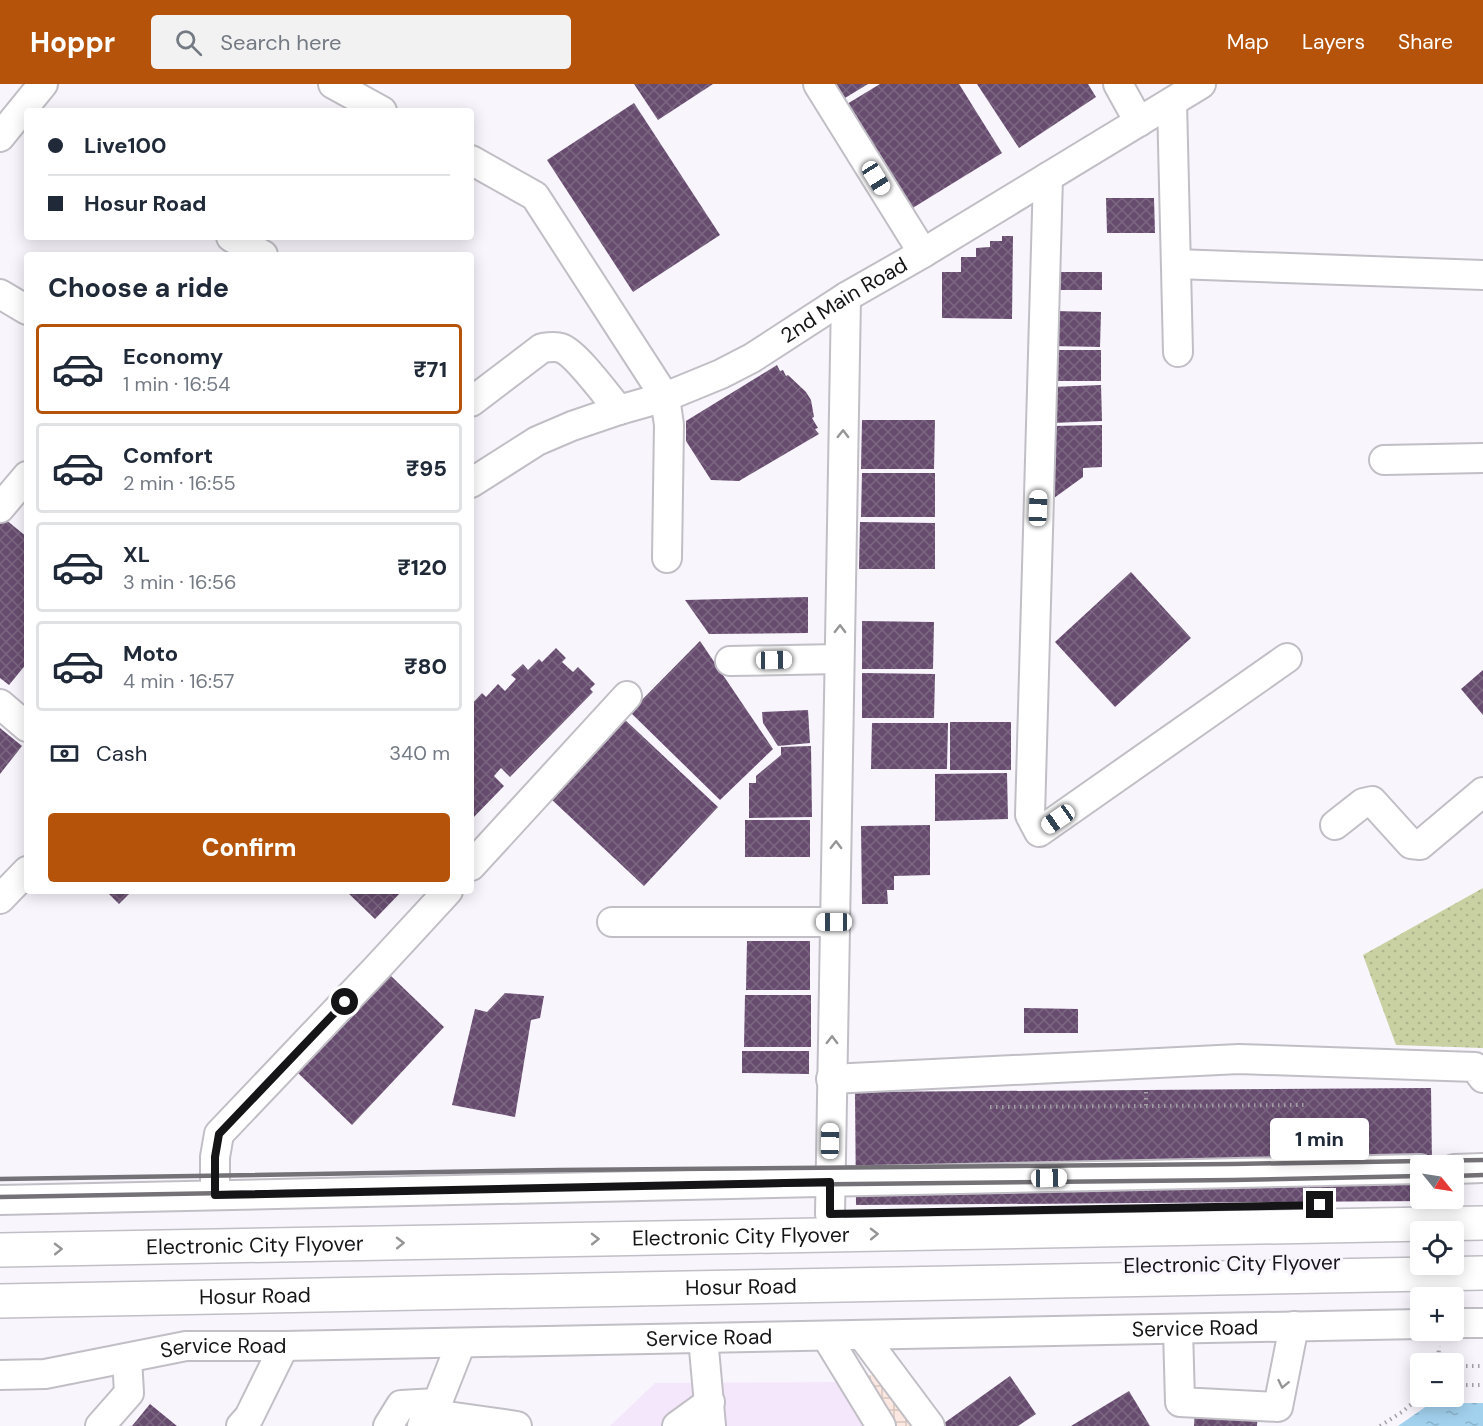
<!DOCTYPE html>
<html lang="en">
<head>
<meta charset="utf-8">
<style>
	:root { --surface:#fff; --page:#f2f2f3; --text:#1f2937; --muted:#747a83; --line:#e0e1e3; --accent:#b45309 }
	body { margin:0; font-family:"DM Sans",sans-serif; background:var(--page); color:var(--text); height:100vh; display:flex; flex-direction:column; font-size:22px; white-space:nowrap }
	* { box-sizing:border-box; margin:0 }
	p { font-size:20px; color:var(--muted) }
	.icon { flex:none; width:33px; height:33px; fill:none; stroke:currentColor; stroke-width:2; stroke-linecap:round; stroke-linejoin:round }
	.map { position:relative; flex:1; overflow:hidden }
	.panel { position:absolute; left:24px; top:168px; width:450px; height:642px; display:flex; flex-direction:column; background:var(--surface); border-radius:6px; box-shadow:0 3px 15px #0003 }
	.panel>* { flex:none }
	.banner { position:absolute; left:24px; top:24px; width:450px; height:132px; border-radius:6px; box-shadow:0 3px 15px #0003; display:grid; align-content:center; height:132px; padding:0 24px; background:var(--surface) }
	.needle { width:39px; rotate:120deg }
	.buttons { position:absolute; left:1410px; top:1071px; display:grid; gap:12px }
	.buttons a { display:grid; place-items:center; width:54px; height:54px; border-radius:6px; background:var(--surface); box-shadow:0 3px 15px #0003; font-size:30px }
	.end { position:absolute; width:27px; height:27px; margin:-14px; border:8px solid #151416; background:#fff; box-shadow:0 0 0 3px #fff }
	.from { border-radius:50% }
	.bubble { position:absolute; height:42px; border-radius:6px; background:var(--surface); box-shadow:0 3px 15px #0003; font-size:20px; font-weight:800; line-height:42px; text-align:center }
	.car { position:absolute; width:18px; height:36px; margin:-18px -9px; border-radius:8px; box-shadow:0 0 4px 2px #0007; background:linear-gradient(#fff 24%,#345 0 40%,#fff 0 76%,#345 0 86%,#fff 0) }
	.banner b { display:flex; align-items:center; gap:21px; height:57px; font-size:22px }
	.banner b+b { border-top:2px solid var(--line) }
	.banner i { width:15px; height:15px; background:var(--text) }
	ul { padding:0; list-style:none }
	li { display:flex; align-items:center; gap:18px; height:90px; margin:0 12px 9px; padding:0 12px; border:3px solid var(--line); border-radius:6px }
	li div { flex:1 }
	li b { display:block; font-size:22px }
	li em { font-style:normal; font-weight:800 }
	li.selected { border-color:var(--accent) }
	li>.icon { width:54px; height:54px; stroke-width:1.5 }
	h2 { padding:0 24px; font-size:27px; line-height:72px }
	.pay { display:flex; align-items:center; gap:15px; height:66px; padding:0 24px; font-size:22px }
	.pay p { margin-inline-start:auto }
	.action { display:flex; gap:12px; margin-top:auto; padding:12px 24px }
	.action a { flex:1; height:69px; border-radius:6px; background:var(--accent); color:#fff; font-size:24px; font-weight:800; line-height:69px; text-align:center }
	header { display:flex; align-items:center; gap:36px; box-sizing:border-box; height:84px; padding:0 30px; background:var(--accent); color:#fff }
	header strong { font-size:28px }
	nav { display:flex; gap:33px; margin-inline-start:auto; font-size:21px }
	.search { width:420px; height:54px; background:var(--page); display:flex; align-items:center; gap:15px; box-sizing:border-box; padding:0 21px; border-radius:6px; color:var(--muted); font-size:22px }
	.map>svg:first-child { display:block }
</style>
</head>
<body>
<header>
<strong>Hoppr</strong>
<div class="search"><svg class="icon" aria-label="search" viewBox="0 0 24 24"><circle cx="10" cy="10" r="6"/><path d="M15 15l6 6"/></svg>Search here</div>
<nav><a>Map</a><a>Layers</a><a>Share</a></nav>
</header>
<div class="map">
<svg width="1483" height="1342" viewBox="0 0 1483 1342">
	<defs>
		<pattern id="industrial-grid" width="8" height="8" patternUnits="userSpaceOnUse" patternTransform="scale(1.5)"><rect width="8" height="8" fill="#fce8e0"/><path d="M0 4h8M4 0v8" fill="none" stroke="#d7c6bf"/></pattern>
		<pattern id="grass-dots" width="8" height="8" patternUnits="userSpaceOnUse" patternTransform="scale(1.5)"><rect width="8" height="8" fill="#c9d1a2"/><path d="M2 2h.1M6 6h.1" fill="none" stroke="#acb38b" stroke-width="1.8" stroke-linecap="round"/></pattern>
		<pattern id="water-ripples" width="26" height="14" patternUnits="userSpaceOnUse" patternTransform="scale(1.5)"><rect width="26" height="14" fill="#a2d1ee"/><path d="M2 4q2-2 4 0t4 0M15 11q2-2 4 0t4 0" fill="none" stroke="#8bb3cb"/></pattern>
		<pattern id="building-cross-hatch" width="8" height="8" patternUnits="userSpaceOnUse" patternTransform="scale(1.5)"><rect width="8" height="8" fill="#674c6f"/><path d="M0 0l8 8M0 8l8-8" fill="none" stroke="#7c6782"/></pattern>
	</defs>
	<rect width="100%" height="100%" fill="#f8f5fc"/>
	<path fill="#f4e7fc" d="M838,1298L864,1342H610L655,1299Z"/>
	<path fill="url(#industrial-grid)" d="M882,1289L922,1342H864L838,1298Z"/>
	<path fill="url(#grass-dots)" d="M1483,804V964L1396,961L1363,871Z"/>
	<path fill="url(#water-ripples)" d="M1431,1319H1483V1342H1398Z"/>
	<g fill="url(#building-cross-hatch)">
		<path d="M634,0H713L658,36Z"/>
		<path d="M836,0H868L845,14Z"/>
		<path d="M880,0H959L1002,69L911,125L847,20Z"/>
		<path d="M977,0H1088L1096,13L1019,64Z"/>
		<path d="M634,19L720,151L633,208L547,76Z"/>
		<path d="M1106,114H1154L1155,149H1107Z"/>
		<path d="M1002,152H1013L1012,235L942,234V188H961V173H976V164L990,163V157H1002Z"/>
		<rect x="1051" y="188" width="51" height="18"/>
		<path d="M1052,227L1101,228L1100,263L1052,262Z"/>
		<rect x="1052" y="266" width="49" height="31"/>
		<path d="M777,281L780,287L783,286L786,292L788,291L806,308L811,316L814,333L812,334L818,344L815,345L819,350L739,397L711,396L686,357V337Z"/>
		<path d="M1101,301L1102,337L1052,339V303Z"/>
		<path d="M862,336H935L934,385H861Z"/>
		<path d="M1102,341V383L1083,384V393L1054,414L1053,342Z"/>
		<path d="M862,389H935V433H861Z"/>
		<path d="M0,431L27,453V579L9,601L0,594Z"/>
		<path d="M860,438L935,439V485H859Z"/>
		<path d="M1131,488L1191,554L1115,623L1055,558Z"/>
		<path d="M808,513V549L709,550L685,516Z"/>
		<path d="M862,537L934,538L933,585H862Z"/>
		<path d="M700,557L773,665L720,716L630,628Z"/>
		<path d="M556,564L566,574L562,578L573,588L578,583L595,600L590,605L593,608L510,693L501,684L494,692L504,702L471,736V621L482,609L486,613L498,600L505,607L516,595L511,591L523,580L528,586L539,575L542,578Z"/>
		<path d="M1483,586V631L1461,605Z"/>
		<path d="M862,589L935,590L934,634H862Z"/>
		<path d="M808,626L810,659L778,662L763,639L762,628Z"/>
		<path d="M623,634L718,723L644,802L550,714Z"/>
		<rect x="950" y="638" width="61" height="48"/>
		<path d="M872,639H948L947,685H871Z"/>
		<path d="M0,644L22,662L0,690Z"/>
		<path d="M811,662L812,733L749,734V699H756V692L781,671V663Z"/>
		<path d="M1007,689L1008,735L935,737V690Z"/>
		<rect x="745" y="736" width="65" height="37"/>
		<path d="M930,741V791L894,792V806H887L888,820H862L861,742Z"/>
		<path d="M106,807H132L119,820Z"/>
		<path d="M346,807H402L375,835Z"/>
		<path d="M747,857H810V906H746Z"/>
		<path d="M390,891L444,943L352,1041L298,989Z"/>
		<path d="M505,909L544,912L540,934L531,936L515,1033L452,1021L475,925L487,928Z"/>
		<path d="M745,911H811V963H744Z"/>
		<path d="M1024,924L1078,925V949H1024Z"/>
		<path d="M742,967H809V990L742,989Z"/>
		<path d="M1431,1004L1432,1082H1420V1114H1431V1117L856,1121L855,1008Z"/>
		<path d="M1010,1292L1036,1330L1018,1342H940Z"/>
		<path d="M1196,1306L1259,1309L1257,1342H1194Z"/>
		<path d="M1129,1307L1150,1342H1071Z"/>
		<path d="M150,1320L177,1342H132Z"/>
	</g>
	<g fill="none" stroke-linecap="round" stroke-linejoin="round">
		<g stroke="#c1bfc5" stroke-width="32">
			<g id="minor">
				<path d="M333,0L382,27"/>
				<path d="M818,0L923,169"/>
				<path d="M1118,0L1139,38"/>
				<path d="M1172,18L1178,268"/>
				<path d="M0,53L43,0"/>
				<path d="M471,76L535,112L665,313L669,341L667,474"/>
				<path d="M1048,93L1030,731L1039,748L1287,574"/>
				<path d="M231,153L263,171"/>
				<path d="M1176,180L1483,191"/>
				<path d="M0,210L27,226"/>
				<path d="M471,318L542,264C549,263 555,262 561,264C576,269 607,312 619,326"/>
				<path d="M1384,376L1483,374"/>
				<path id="s1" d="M471,399L537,357L572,342L619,326L665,313L721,290L752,274L846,213L923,169L1201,0"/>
				<path d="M0,424L27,392"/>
				<path d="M730,577L839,575"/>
				<path d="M0,620L27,643"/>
				<path d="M1335,741L1363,719L1372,717L1411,760L1420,761L1483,708"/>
				<path d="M471,782L627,612"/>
				<path d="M0,815L27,787"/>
				<path d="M612,838H834"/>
				<path d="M831,995L1239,975L1475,983L1483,994"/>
				<path d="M1454,1085L1483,1084"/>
				<path d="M215,1111V1073L219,1050L376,885L448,807"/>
				<path d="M0,1116L1420,1085"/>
				<path d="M830,1130L846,213"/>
				<path d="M1454,1239H1483"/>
				<path d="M1178,1245L1180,1318L1278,1323L1294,1242"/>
				<path d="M862,1251L930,1342"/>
				<path d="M826,1252L881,1342"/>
				<path d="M703,1254L711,1342"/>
				<path id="s2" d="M0,1291L45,1290L186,1262H284L1420,1240"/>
				<path d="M433,1330L517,1342"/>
				<path d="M100,1342L129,1309L127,1274"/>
				<path d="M241,1342L249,1333L284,1262"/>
				<path d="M388,1342L401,1321L437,1319"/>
				<path d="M422,1342L433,1330L461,1259"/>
				<path d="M677,1342L710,1318"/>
			</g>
		</g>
		<g stroke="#c1bfc5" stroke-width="36">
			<g id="highway">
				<path id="s3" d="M0,1166L1483,1139"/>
				<path id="s4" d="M0,1217L1483,1189"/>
			</g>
		</g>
		<g stroke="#a3a0a5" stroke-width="4" stroke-dasharray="1.5 4.5" stroke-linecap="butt">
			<path d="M1146,1008V1022"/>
			<path d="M990,1023L1307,1021"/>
			<path d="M1438,1280L1439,1262"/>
			<path d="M1454,1282H1483"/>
			<path d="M1454,1301H1483"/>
			<path d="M1380,1342L1402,1328L1421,1312"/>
		</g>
		<use href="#minor" stroke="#fff" stroke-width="28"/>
		<use href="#highway" stroke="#fff" stroke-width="33"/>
		<g stroke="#747276" stroke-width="4.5">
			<path d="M1454,1092L1483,1091"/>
			<path d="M0,1095L559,1086L1232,1080L1483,1076"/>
			<path d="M0,1113L562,1103L1233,1096L1420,1092"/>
		</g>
	</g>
	<defs><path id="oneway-chevron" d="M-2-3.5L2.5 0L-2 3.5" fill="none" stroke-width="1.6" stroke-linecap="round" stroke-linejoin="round" transform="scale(1.5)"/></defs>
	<g stroke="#969596">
		<use href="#oneway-chevron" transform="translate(843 350) rotate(-89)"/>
		<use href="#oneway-chevron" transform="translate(840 545) rotate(-89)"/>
		<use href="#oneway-chevron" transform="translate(836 761) rotate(-89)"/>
		<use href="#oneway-chevron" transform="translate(832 956) rotate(-89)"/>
		<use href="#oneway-chevron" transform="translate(874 1150) rotate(-1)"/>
		<use href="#oneway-chevron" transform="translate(595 1155) rotate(-1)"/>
		<use href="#oneway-chevron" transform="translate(400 1159) rotate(-1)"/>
		<use href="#oneway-chevron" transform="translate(58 1165) rotate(-1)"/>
		<use href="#oneway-chevron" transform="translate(1283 1300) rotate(102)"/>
	</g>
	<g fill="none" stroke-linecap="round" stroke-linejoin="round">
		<path stroke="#151416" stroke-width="8" d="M345,918L219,1050L215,1073V1111L830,1098V1130L1320,1121"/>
	</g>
	<g text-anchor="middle" stroke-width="6" stroke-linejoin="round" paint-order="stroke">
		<g font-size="21" fill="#151416" stroke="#f8f5fc">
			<text dy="7" stroke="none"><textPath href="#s1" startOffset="418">2nd Main Road</textPath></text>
			<text dy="7" stroke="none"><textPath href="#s3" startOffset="741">Electronic City Flyover</textPath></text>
			<text dy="7" stroke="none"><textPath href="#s3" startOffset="255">Electronic City Flyover</textPath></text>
			<text transform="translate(1232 1180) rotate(-1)" y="7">Electronic City Flyover</text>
			<text dy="7" stroke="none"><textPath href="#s4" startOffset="741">Hosur Road</textPath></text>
			<text dy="7" stroke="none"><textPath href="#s4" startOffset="255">Hosur Road</textPath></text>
			<text dy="7" stroke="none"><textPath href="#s2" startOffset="1198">Service Road</textPath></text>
			<text dy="7" stroke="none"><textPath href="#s2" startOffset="712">Service Road</textPath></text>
			<text dy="7" stroke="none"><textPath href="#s2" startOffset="226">Service Road</textPath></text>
		</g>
	</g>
</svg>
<div class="buttons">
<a><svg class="needle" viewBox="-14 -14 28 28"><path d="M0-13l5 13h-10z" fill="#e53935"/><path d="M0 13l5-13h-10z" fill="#747a83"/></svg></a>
<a><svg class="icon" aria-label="locate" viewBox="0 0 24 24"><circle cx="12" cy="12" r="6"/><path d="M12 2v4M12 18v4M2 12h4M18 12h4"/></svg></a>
<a>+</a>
<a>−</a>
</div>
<i class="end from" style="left:345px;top:918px"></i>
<i class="end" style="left:1320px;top:1121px"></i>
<div class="bubble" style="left:1270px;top:1034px;width:99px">1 min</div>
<i class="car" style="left:876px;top:94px;rotate:148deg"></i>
<i class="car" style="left:1038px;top:424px;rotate:2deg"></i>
<i class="car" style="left:774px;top:576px;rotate:89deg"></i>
<i class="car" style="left:1058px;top:735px;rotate:235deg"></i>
<i class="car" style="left:834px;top:838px;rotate:270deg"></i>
<i class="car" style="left:830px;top:1057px;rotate:1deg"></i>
<i class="car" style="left:1049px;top:1094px;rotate:89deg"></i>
<div class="banner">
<b><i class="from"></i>Live100</b>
<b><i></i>Hosur Road</b>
</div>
<section class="panel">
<h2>Choose a ride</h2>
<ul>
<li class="selected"><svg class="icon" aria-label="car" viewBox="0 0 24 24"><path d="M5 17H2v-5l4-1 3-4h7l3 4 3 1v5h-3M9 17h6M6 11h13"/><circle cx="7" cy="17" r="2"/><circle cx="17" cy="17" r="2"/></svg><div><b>Economy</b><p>1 min · 16:54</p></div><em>₹71</em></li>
<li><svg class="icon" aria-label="car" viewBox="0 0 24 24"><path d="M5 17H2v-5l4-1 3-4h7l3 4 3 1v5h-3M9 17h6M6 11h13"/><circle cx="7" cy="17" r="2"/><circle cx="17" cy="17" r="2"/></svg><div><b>Comfort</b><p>2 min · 16:55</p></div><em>₹95</em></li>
<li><svg class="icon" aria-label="car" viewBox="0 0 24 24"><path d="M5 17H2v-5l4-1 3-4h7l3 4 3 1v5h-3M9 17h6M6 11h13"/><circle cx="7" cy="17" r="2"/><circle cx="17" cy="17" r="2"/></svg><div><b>XL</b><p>3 min · 16:56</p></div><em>₹120</em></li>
<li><svg class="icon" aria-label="car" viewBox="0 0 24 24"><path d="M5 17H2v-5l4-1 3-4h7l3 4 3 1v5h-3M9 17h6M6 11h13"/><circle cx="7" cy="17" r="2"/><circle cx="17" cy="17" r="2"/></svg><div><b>Moto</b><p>4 min · 16:57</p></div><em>₹80</em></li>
</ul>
<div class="pay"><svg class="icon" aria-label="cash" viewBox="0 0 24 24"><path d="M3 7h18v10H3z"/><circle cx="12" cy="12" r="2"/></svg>Cash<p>340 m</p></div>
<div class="action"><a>Confirm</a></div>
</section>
</div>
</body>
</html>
